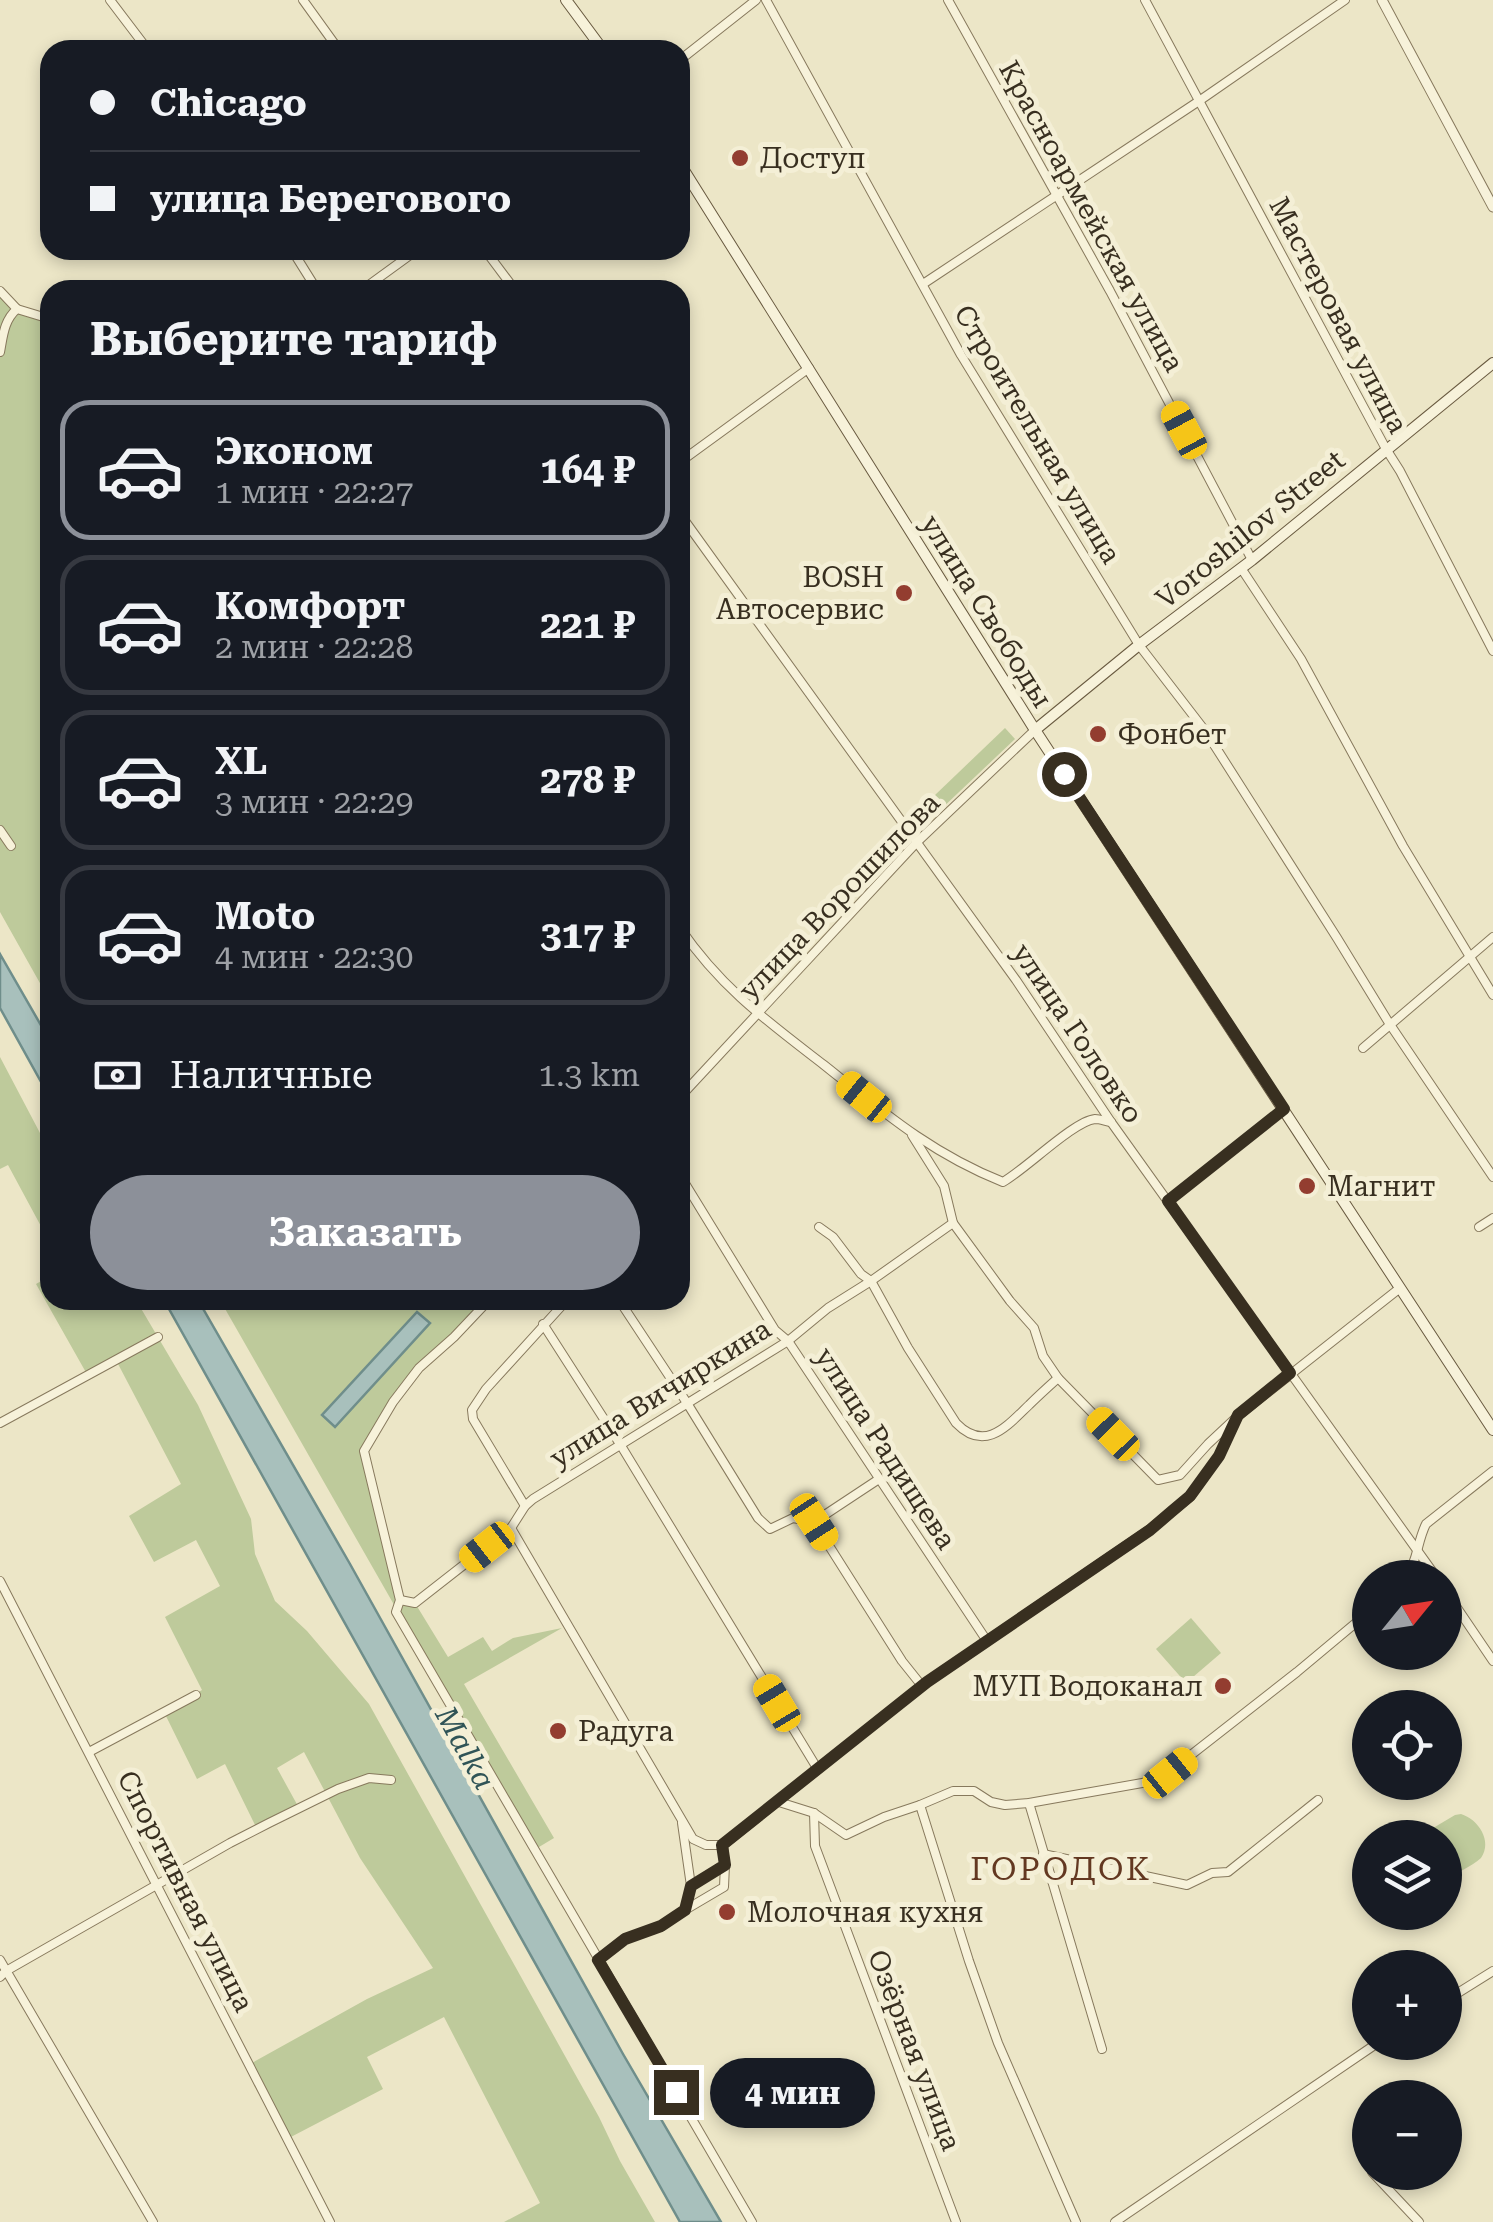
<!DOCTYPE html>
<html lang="ru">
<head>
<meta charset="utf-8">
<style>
	:root { --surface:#171b24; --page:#242831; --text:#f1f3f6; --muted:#9ea1a6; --line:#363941; --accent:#8c9099 }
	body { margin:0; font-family:"Roboto Serif",serif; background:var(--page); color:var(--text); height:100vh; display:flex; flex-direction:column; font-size:38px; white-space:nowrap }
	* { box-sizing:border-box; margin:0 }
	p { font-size:32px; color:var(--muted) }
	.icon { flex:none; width:55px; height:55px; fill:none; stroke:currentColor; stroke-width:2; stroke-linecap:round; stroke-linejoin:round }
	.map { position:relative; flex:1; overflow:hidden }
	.details { position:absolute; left:40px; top:280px; width:650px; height:1030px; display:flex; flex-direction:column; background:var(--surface); border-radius:30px; box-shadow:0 5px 15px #0003 }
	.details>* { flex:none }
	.top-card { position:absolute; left:40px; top:40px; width:650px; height:220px; border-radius:30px; box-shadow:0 5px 15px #0003; display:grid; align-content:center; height:220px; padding:0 50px; background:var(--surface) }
	.needle { width:65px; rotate:60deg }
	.fabs { position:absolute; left:1352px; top:1560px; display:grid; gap:20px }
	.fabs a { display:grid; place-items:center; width:110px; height:110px; border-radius:50%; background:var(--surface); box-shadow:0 5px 15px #0003; font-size:50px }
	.end { position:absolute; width:45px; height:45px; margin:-22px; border:12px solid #382f20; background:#fff; box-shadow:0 0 0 5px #fff }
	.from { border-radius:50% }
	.bubble { position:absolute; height:70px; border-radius:35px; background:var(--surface); box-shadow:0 5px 15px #0003; font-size:32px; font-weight:700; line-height:70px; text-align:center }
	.car { position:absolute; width:30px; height:60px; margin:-30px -15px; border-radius:12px; box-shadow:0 0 8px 2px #0007; background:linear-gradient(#f5c518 24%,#345 0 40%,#f5c518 0 76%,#345 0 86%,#f5c518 0) }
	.top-card b { display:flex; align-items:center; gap:35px; height:95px; font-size:38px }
	.top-card b+b { border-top:2px solid var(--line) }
	.top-card i { width:25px; height:25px; background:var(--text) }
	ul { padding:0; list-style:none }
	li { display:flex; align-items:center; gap:30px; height:140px; margin:0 20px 15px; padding:0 30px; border:5px solid var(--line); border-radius:30px }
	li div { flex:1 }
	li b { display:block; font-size:38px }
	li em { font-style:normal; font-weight:700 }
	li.current { border-color:var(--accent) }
	li>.icon { width:90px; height:90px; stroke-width:1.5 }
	h2 { padding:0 50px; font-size:45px; line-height:120px }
	.pay { display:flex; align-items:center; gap:25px; height:110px; padding:0 50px; font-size:38px }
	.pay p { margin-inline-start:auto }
	.primary-button { display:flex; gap:20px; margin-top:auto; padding:20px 50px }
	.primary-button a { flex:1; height:115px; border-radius:60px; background:var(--accent); color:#fff; font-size:40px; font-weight:700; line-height:115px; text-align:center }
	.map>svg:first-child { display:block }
</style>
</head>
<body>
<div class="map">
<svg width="1493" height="2222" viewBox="0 0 1493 2222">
	<rect width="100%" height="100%" fill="#ece6c7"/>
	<g fill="#beca9b">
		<path d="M0,291L17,309L50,319V1001L0,912Z"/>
		<path d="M1005,728L1015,739L920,829L910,819Z"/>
		<path d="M0,1057L50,1152V1243L8,1165L0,1169Z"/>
		<path d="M50,1276V1300H136L198,1405L251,1519L255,1554L275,1601L307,1631L369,1704L599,2117L620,2161L655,2222H504L540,2203L444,2017L367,2057L383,2089L287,2139L250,2064L367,1999L433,1968L360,1858L304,1752L277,1768L299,1808L257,1829L225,1764L197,1779L164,1712L202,1690L165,1617L220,1586L196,1540L154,1562L129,1516L181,1484L117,1362L88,1376L36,1284Z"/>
		<path d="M220,1300H489L419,1368L364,1452L400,1600L415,1603L448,1657L483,1637L492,1651L513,1638L562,1628L464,1684L554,1838L534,1850Z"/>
		<path d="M1191,1618L1221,1653L1186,1683L1156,1649Z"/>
		<path d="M1461,1814C1478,1819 1493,1841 1481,1858C1471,1867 1456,1873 1445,1880V1838L1418,1837L1455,1815Z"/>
	</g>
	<g fill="#a8c0bc" stroke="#6f8e8b" stroke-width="2.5">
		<path d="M0,954L50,1041V1098L0,1008Z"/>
		<path d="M164,1300H198L350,1564L623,2054L721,2222H680Z"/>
		<path d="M417,1312L430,1323L335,1427L322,1415Z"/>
	</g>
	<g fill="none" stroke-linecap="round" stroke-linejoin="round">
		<g stroke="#87795d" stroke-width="10">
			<g id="minor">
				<path d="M110,0L148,50"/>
				<path d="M303,0L339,50"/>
				<path d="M766,0L961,355L1139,645L1206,732L1337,938L1389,1023L1493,1177"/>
				<path d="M948,0L1110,291L1252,560"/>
				<path d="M1145,0L1386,449L1400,471L1493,651"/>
				<path d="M680,60L756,0"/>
				<path d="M292,250L317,290"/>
				<path d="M485,250L515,290"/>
				<path d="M923,284L1199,101L1345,0"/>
				<path d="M362,290L417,250"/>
				<path d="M0,291L17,309"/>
				<path d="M0,352C3,336 4,320 17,309L50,319"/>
				<path d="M680,462L809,368"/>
				<path d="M680,514L1016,980L1111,1122L1437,1578"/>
				<path d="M1241,568L1301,659L1403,846L1493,995"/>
				<path d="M0,830L11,846"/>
				<path d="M680,928C721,988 767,1021 824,1065C883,1112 932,1154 1003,1182C1026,1169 1074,1121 1095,1119C1100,1119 1105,1121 1111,1122"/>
				<path d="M1363,1048L1493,937"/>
				<path d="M680,1097L917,842L1035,730"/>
				<path d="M912,1135L944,1186L953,1223L1010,1301L1034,1328L1043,1356L1058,1378L1158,1480L1180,1475L1208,1444L1239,1415L1400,1288"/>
				<path d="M680,1189L686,1185L775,1330L788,1341L987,1641"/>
				<path d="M1168,1201L1284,1109"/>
				<path d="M819,1227L833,1237L861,1274L871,1281L908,1348L956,1423C985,1453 1007,1426 1029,1405C1038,1396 1048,1387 1058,1378"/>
				<path d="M1479,1227L1493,1218"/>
				<path d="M489,1300L454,1337L419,1368L393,1402L364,1451L400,1600L396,1612L752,2222"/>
				<path d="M619,1300L687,1403L758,1518L770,1529L793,1518L814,1522L902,1661L922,1686"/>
				<path d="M543,1324L620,1444L817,1768"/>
				<path d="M0,1423L158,1337"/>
				<path d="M525,1506L473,1419L472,1410L486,1389L567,1300"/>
				<path d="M814,1522L879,1479"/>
				<path d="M511,1528L693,1839L706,1845H723"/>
				<path d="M1406,1578C1418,1560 1417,1542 1426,1524L1493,1471"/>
				<path d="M0,1581L330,2222"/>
				<path d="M1445,1590L1493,1661"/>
				<path d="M400,1600L415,1603L511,1528L525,1506L533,1499L788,1341L828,1308L871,1281L953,1223"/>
				<path d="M89,1752L196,1695"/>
				<path d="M779,1802L814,1813L846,1835L884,1817L920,1805L953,1791H974L991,1802L1005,1805L1029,1803L1159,1780L1297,1672L1370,1611"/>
				<path d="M1029,1803L1102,2049"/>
				<path d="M920,1805L969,1961L998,2043L1076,2222"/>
				<path d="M814,1813L815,1846L956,2222"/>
				<path d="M723,1845L927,1682L1150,1529L1190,1497L1219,1456L1235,1422"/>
				<path d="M1043,1854L1187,1885L1212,1873L1228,1872L1318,1800"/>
				<path d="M691,1886L725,1865L723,1845"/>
				<path d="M685,1910L724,1887L725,1865"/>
				<path d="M0,1960L153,2222"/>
				<path d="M598,1960L625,1939L661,1926L685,1910L691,1886L682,1823"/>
				<path d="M0,1977L6,1971L230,1843L269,1823L338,1789L369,1778L391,1780"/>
				<path d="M1445,2001L1493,1971"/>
				<path d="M1372,2172L1419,2222"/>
				<path d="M1115,2222L1379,2042"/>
			</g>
		</g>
		<g stroke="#87795d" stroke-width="11">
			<path id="tertiary" d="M1382,0L1493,207"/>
		</g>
		<g stroke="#695a40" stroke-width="12">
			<g id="secondary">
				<path d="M566,0L603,50"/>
				<path d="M680,164L1035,730L1493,1430"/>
				<path d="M1035,730L1139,645L1252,560L1493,363"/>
			</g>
		</g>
		<use href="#minor" stroke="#f7f2da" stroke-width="8"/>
		<use href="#tertiary" stroke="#f7f2da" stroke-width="9"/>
		<use href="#secondary" stroke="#f7f2da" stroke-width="10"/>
	</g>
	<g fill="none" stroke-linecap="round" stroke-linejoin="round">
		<path stroke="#382f20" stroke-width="12" d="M676,2092L598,1960L625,1939L661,1926L685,1910L691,1886L725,1865L722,1845L927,1682L1150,1530L1171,1512L1190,1496L1219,1456L1238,1415L1290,1373L1168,1201L1284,1109L1064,774"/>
	</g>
	<g fill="#933d30" stroke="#f4efd6" stroke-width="4">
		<circle cx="740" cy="158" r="10"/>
		<circle cx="904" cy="593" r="10"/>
		<circle cx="1098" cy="734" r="10"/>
		<circle cx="1307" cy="1186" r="10"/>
		<circle cx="1223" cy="1686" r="10"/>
		<circle cx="558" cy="1731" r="10"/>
		<circle cx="727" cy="1912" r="10"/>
	</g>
	<g text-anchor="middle" stroke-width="10" stroke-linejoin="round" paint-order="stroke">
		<g font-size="28" fill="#382f20" stroke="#f4efd6" text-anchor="start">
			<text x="760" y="168">Доступ</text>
			<text x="884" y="587" text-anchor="end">BOSH<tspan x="884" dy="32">Автосервис</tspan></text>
			<text x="1118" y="744">Фонбет</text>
			<text x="1327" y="1196">Магнит</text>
			<text x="1203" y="1696" text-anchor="end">МУП Водоканал</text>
			<text x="578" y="1741">Радуга</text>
			<text x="747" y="1922">Молочная кухня</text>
		</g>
		<g font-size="28" fill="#382f20" stroke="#f4efd6">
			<text transform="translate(1092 216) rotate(61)" y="10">Красноармейская улица</text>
			<text transform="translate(1339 315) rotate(62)" y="10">Мастеровая улица</text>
			<text transform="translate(1038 434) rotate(59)" y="10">Строительная улица</text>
			<text transform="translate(1250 529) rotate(-39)" y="10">Voroshilov Street</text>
			<text transform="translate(987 611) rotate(58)" y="10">улица Свободы</text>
			<text transform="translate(839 896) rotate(-46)" y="10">улица Ворошилова</text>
			<text transform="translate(1078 1033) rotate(56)" y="10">улица Головко</text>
			<text transform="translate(660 1393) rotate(-32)" y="10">улица Вичиркина</text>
			<text transform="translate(886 1448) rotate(57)" y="10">улица Радищева</text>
			<text transform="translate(186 1891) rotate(63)" y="10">Спортивная улица</text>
			<text transform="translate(915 2050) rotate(69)" y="10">Озёрная улица</text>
		</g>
		<g font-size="30" font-style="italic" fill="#305457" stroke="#f4efd6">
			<text transform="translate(465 1748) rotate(61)" y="10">Malka</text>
		</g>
		<g font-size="32" letter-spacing="2.5" fill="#633821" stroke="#f4efd6">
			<text x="1061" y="1880">ГОРОДОК</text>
		</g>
	</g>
</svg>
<div class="fabs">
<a><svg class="needle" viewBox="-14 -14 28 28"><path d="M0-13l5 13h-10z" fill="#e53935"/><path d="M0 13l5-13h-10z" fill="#9ea1a6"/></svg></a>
<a><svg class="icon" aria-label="locate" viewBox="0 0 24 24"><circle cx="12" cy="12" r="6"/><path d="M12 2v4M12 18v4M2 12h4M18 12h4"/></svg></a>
<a><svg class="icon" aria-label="layers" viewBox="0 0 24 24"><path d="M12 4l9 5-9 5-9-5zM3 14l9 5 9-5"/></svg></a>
<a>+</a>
<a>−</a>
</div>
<i class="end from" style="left:1064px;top:774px"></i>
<i class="end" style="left:676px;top:2092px"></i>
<div class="bubble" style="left:710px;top:2058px;width:165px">4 мин</div>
<i class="car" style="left:1184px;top:430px;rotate:332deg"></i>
<i class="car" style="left:864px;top:1097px;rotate:309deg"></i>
<i class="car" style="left:1113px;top:1434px;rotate:316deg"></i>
<i class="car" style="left:814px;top:1522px;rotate:147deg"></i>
<i class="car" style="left:487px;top:1547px;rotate:232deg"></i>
<i class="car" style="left:777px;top:1703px;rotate:329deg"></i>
<i class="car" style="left:1170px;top:1773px;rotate:51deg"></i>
<div class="top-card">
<b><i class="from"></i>Chicago</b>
<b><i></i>улица Берегового</b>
</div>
<section class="details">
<h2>Выберите тариф</h2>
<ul>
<li class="current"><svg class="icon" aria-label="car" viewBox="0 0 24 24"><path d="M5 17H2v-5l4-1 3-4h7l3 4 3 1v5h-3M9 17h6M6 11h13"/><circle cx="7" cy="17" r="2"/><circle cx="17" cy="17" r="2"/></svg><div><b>Эконом</b><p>1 мин · 22:27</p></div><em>164 ₽</em></li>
<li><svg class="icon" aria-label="car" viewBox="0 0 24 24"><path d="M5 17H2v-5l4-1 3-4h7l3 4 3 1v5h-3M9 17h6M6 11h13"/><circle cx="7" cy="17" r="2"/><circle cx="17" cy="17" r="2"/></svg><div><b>Комфорт</b><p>2 мин · 22:28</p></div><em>221 ₽</em></li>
<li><svg class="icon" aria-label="car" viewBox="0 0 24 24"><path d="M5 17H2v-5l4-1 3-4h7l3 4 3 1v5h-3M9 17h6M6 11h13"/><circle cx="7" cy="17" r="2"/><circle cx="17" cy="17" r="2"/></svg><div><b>XL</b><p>3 мин · 22:29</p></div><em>278 ₽</em></li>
<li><svg class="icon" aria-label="car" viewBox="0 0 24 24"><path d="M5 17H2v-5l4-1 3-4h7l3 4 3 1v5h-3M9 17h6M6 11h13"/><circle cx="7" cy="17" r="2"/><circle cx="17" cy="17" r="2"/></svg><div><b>Moto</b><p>4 мин · 22:30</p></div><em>317 ₽</em></li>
</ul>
<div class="pay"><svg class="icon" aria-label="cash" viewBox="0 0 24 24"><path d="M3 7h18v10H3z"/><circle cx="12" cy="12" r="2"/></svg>Наличные<p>1.3 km</p></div>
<div class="primary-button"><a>Заказать</a></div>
</section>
</div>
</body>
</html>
